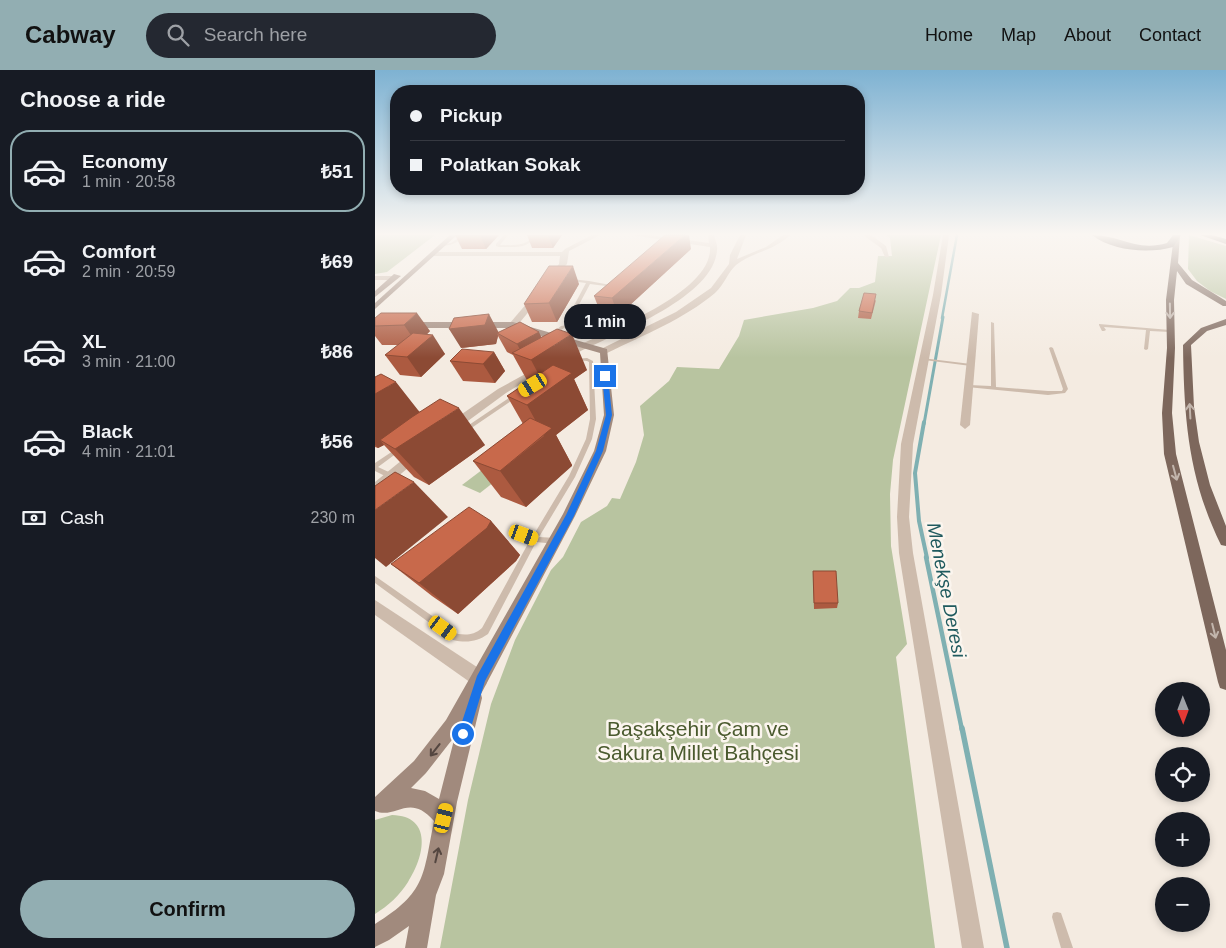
<!DOCTYPE html>
<html lang="en">
<head>
<meta charset="utf-8">
<style>
	:root { --surface:#171b24; --page:#242831; --text:#f1f3f6; --muted:#9ea1a6; --line:#363941; --accent:#92aeb2 }
	body { margin:0; font-family:Arial,sans-serif; background:var(--page); color:var(--text); height:100vh; display:flex; flex-direction:column; font-size:19px; white-space:nowrap }
	* { box-sizing:border-box; margin:0 }
	p { font-size:16px; color:var(--muted) }
	.icon { flex:none; width:28px; height:28px; fill:none; stroke:currentColor; stroke-width:2; stroke-linecap:round; stroke-linejoin:round }
	.map { position:relative; flex:1; overflow:hidden }
	.details { display:flex; flex-direction:column; background:var(--surface); width:375px }
	.details>* { flex:none }
	.guide { position:absolute; left:15px; top:15px; width:475px; height:110px; border-radius:20px; box-shadow:0 2px 8px #0003; display:grid; align-content:center; height:110px; padding:0 20px; background:var(--surface) }
	.needle { width:32px; rotate:179deg }
	.controls { position:absolute; left:780px; top:612px; display:grid; gap:10px }
	.controls a { display:grid; place-items:center; width:55px; height:55px; border-radius:50%; background:var(--surface); box-shadow:0 2px 8px #0003; font-size:25px }
	.end { position:absolute; width:22px; height:22px; margin:-11px; border:6px solid #1a73e8; background:#fff; box-shadow:0 0 0 2px #fff }
	.from { border-radius:50% }
	.bubble { position:absolute; height:35px; border-radius:18px; background:var(--surface); box-shadow:0 2px 8px #0003; font-size:16px; font-weight:800; line-height:35px; text-align:center }
	.car { position:absolute; width:15px; height:30px; margin:-15px -8px; border-radius:6px; box-shadow:0 0 4px 1px #0007; background:linear-gradient(#f5c518 24%,#345 0 40%,#f5c518 0 76%,#345 0 86%,#f5c518 0) }
	.guide b { display:flex; align-items:center; gap:18px; height:48px; font-size:19px }
	.guide b+b { border-top:1px solid var(--line) }
	.guide i { width:12px; height:12px; background:var(--text) }
	ul { padding:0; list-style:none }
	li { display:flex; align-items:center; gap:15px; height:82px; margin:0 10px 8px; padding:0 10px; border:2px solid transparent; border-radius:20px }
	li div { flex:1 }
	li b { display:block; font-size:19px }
	li em { font-style:normal; font-weight:800 }
	li.on { border-color:var(--accent) }
	li>.icon { width:45px; height:45px; stroke-width:1.5 }
	h2 { padding:0 20px; font-size:22px; line-height:60px }
	.pay { display:flex; align-items:center; gap:12px; height:55px; padding:0 20px; font-size:19px }
	.pay p { margin-inline-start:auto }
	.primary-button { display:flex; gap:10px; margin-top:auto; padding:10px 20px }
	.primary-button a { flex:1; height:58px; border-radius:30px; background:var(--accent); color:#111; font-size:20px; font-weight:800; line-height:58px; text-align:center }
	header { display:flex; align-items:center; gap:30px; box-sizing:border-box; height:70px; padding:0 25px; background:var(--accent); color:#111 }
	header strong { font-size:24px }
	nav { display:flex; gap:28px; margin-inline-start:auto; font-size:18px }
	.search { width:350px; height:45px; background:var(--page); display:flex; align-items:center; gap:12px; box-sizing:border-box; padding:0 18px; border-radius:28px; color:var(--muted); font-size:19px }
	main { display:flex; flex:1; min-height:0 }
	.map>svg:first-child { display:block }
</style>
</head>
<body>
<header>
<strong>Cabway</strong>
<div class="search"><svg class="icon" aria-label="search" viewBox="0 0 24 24"><circle cx="10" cy="10" r="6"/><path d="M15 15l6 6"/></svg>Search here</div>
<nav><a>Home</a><a>Map</a><a>About</a><a>Contact</a></nav>
</header>
<main>
<section class="details">
<h2>Choose a ride</h2>
<ul>
<li class="on"><svg class="icon" aria-label="car" viewBox="0 0 24 24"><path d="M5 17H2v-5l4-1 3-4h7l3 4 3 1v5h-3M9 17h6M6 11h13"/><circle cx="7" cy="17" r="2"/><circle cx="17" cy="17" r="2"/></svg><div><b>Economy</b><p>1 min · 20:58</p></div><em>₺51</em></li>
<li><svg class="icon" aria-label="car" viewBox="0 0 24 24"><path d="M5 17H2v-5l4-1 3-4h7l3 4 3 1v5h-3M9 17h6M6 11h13"/><circle cx="7" cy="17" r="2"/><circle cx="17" cy="17" r="2"/></svg><div><b>Comfort</b><p>2 min · 20:59</p></div><em>₺69</em></li>
<li><svg class="icon" aria-label="car" viewBox="0 0 24 24"><path d="M5 17H2v-5l4-1 3-4h7l3 4 3 1v5h-3M9 17h6M6 11h13"/><circle cx="7" cy="17" r="2"/><circle cx="17" cy="17" r="2"/></svg><div><b>XL</b><p>3 min · 21:00</p></div><em>₺86</em></li>
<li><svg class="icon" aria-label="car" viewBox="0 0 24 24"><path d="M5 17H2v-5l4-1 3-4h7l3 4 3 1v5h-3M9 17h6M6 11h13"/><circle cx="7" cy="17" r="2"/><circle cx="17" cy="17" r="2"/></svg><div><b>Black</b><p>4 min · 21:01</p></div><em>₺56</em></li>
</ul>
<div class="pay"><svg class="icon" aria-label="cash" viewBox="0 0 24 24"><path d="M3 7h18v10H3z"/><circle cx="12" cy="12" r="2"/></svg>Cash<p>230 m</p></div>
<div class="primary-button"><a>Confirm</a></div>
</section>
<div class="map">
<svg width="851" height="878" viewBox="0 0 851 878">
	<rect width="100%" height="100%" fill="#f4ebe1"/>
	<g fill="#b8c4a0">
		<path d="M0,165H60L12,202L0,204Z"/>
		<path d="M511,165H566L518,390L515,424L516,476L532,574L521,587L560,878H65L93,730L116,634L140,570L176,500L188,487L206,452L232,436L237,428L245,429L261,392L269,365L265,336L294,311L302,297L344,299L364,266L369,250L438,238L462,231L475,218H484L500,212L503,186H517L515,168Z"/>
		<path d="M814,165L851,176V229L835,221L822,211L813,199Z"/>
		<path d="M128,384L146,391L105,423L87,415Z"/>
		<path d="M17,745C58,746 50,786 33,812C25,825 13,836 0,844V750Z"/>
	</g>
	<g fill="none" stroke-linecap="round" stroke-linejoin="round">
		<path stroke="#7fb0b2" stroke-width="2.5" d="M567,248L582,165"/>
		<path stroke="#7fb0b2" stroke-width="3" d="M549,354L568,247"/>
		<path stroke="#7fb0b2" stroke-width="4" d="M549,352L540,403L544,451L552,488"/>
		<path stroke="#7fb0b2" stroke-width="4.5" d="M551,487L587,660"/>
		<path stroke="#7fb0b2" stroke-width="5.5" d="M587,658L632,878"/>
		<g fill="#cdbbac" fill-rule="evenodd">
			<path d="M88,165H92C84,171 76,177 66,175L76,173Z"/>
			<path d="M129,165H133L125,175C140,175 149,177 160,165H164C151,179 142,177 124,177L121,176V174Z"/>
			<path d="M196,209L214,211L241,216L239,217L215,214L199,244H202L203,248L195,251L189,249L194,245L211,213L196,211Z"/>
			<path d="M229,235L232,236L211,255L189,258L180,265L176,264L186,256L209,253Z"/>
			<path d="M616,252L619,253L621,317L673,321H687L688,319L674,278L676,277L678,278L693,319L690,323L673,325L592,317V315H594L616,316Z"/>
			<path d="M724,254L795,260L797,261L795,262L775,261L773,279L771,280L769,279L771,260L729,257L731,260L729,261H727L724,255Z"/>
			<path d="M212,288L218,291L221,349L217,369L200,407L164,467L181,468L183,469L184,471L183,473L181,474L161,472L113,564C102,572 91,573 78,570L0,513V506L83,564C92,565 99,565 107,558L155,470L137,463L136,461L137,459L139,458L158,466L194,406L211,369L215,349L214,292C209,289 202,293 198,290L200,289Z"/>
			<path d="M547,288L596,294L598,295L596,296L549,290H547Z"/>
			<path d="M140,324L142,325V327L92,361H88L87,360L88,359Z"/>
			<path d="M24,377L27,379L26,380L3,397L18,404L19,406L18,408H14L0,401V393Z"/>
			<path d="M682,842L686,843L698,878H686L677,847L678,843Z"/>
		</g>
		<g fill="#cdbbac" fill-rule="evenodd">
			<path d="M217,165H225L194,181L192,194L176,210L172,208L184,194L185,186H58L55,184L58,182H187L190,179Z"/>
			<path d="M256,165H275L334,173L333,165H339C340,170 343,175 342,180C339,228 239,264 202,283H196V279C230,262 338,223 335,177Z"/>
			<path d="M365,165H371L362,189L391,177L408,165H415C399,181 377,182 361,195C353,202 349,215 340,223C309,249 269,265 232,283H226V279L301,242L336,218L354,194L355,185Z"/>
			<path d="M488,165H496L511,176L514,187H510L506,178Z"/>
			<path d="M568,165H574L566,225L538,374L534,447L538,483L609,878H587L524,483L522,447L526,374L558,225Z"/>
			<path d="M0,206H19L23,208L19,210H0Z"/>
			<path d="M158,226L165,228L141,257H135V253Z"/>
			<path d="M597,242L604,244L595,355L590,359L585,355Z"/>
			<path d="M163,297L166,298V302L131,323L82,359H74L73,356L74,353L123,319Z"/>
			<path d="M41,381L47,385L45,388L4,422L0,424V412L37,382Z"/>
			<path d="M0,530L111,603L113,609L111,615L105,617L99,615L0,545Z"/>
		</g>
		<g fill="#a18a7d" fill-rule="evenodd">
			<path d="M75,165H82L0,239V233Z"/>
			<path d="M19,204L26,206L0,227V221Z"/>
			<path d="M0,252H138L232,279L239,345L231,381L200,446L106,624L107,628L82,732L69,804L61,825L52,878H30L34,856L14,870L0,877V854C52,822 48,805 59,751C34,722 21,750 0,741V727L39,691L71,650L188,444L219,381L229,345L225,283L138,258H0ZM80,666L64,729L50,721L36,718L51,703Z"/>
		</g>
		<g fill="#7d675c" fill-rule="evenodd">
			<path d="M799,165H805L803,193L817,210L851,231V236H848L811,214L802,201L799,230L800,278L797,343L801,384L851,580V620L845,618L843,612L789,384L787,343L792,278L791,230Z"/>
			<path d="M851,249V255L832,261L816,275L819,337L824,372L835,415L851,456V476L846,475C813,408 809,348 808,275L826,258Z"/>
		</g>
		<g fill="#5c4a42" fill-rule="evenodd">
			<path d="M717,165C745,165 761,182 792,173L798,165H806L798,177C774,184 737,181 717,165Z"/>
			<path d="M825,165H837L851,169V174Z"/>
		</g>
	</g>
	<g fill="#ac5a40">
		<path d="M80,165H124L111,179H87Z"/>
		<path d="M152,165H187L178,178H157Z"/>
		<path d="M316,179L243,246L226,244L219,226Z"/>
		<path d="M204,214L182,252H157L149,234Z"/>
		<path d="M501,230L496,249L483,248L484,241Z"/>
		<path d="M0,248L55,261L52,264L70,284L46,307L25,305L10,285L23,275H7L0,266Z"/>
		<path d="M124,262L166,267L212,300L199,309L213,340L181,365L197,395L151,437L126,427L98,391L148,354L132,326L153,312L138,285L132,282L123,266L121,274L86,278Z"/>
		<path d="M119,282L130,301L120,313L88,311L75,291Z"/>
		<path d="M0,307L45,342L110,375L54,415L39,407L9,375L3,378L0,377Z"/>
		<path d="M116,451L145,485L141,491L83,544L57,526L16,494Z"/>
		<path d="M438,501L463,533L462,538L439,539Z"/>
	</g>
	<g fill="#8c4a34">
		<path d="M105,165H124L111,179Z"/>
		<path d="M173,165H187L178,178Z"/>
		<path d="M310,165H314L316,179L243,246L237,228Z"/>
		<path d="M198,196L204,214L182,252L174,233Z"/>
		<path d="M42,243L55,261L42,274L29,255Z"/>
		<path d="M114,244L124,263H122L123,266L121,274L86,278L74,259Z"/>
		<path d="M164,262L172,280L197,264L212,300L199,309L213,340L181,365L197,395V396L151,437L125,401L169,366L152,335L172,320L156,290L149,287L142,274Z"/>
		<path d="M58,265L70,284L46,307L32,287Z"/>
		<path d="M119,282L130,301L120,313L108,294Z"/>
		<path d="M21,312L50,349L5,370L9,375L3,378L0,375V324Z"/>
		<path d="M84,338L110,375L54,415L20,379Z"/>
		<path d="M39,412L73,447L11,497L0,488V440Z"/>
		<path d="M116,451L145,485L141,491L83,544L44,513Z"/>
	</g>
	<g fill="#c8694b" stroke="#8c4a34">
		<path d="M290,165H310L237,228L219,226Z"/>
		<path d="M174,196H198L174,233L149,234Z"/>
		<path d="M489,223L501,224L497,243L484,241Z"/>
		<path d="M6,243H42L29,255L0,256V248Z"/>
		<path d="M114,244L110,255L74,259L79,248Z"/>
		<path d="M145,252L164,262L142,274L122,263Z"/>
		<path d="M182,259L197,264L156,290L137,283Z"/>
		<path d="M38,263L58,265L32,287L10,285Z"/>
		<path d="M87,279L119,282L108,294L75,291Z"/>
		<path d="M178,295L197,303L152,335L132,326Z"/>
		<path d="M6,304L21,312L0,324V307Z"/>
		<path d="M65,329L84,338L20,379L5,370L37,347Z"/>
		<path d="M155,348L177,358L125,401L98,391Z"/>
		<path d="M20,402L39,412L0,440V416Z"/>
		<path d="M94,437L116,451L112,458L44,513L16,494Z"/>
		<path d="M438,501H461L463,533H439Z"/>
	</g>
	<defs><path id="oneway-shaft" d="M-6 0H5M1.5-3L5.5 0L1.5 3" fill="none" stroke-width="1.6" stroke-linecap="round" stroke-linejoin="round" transform="scale(1.25)"/></defs>
	<g stroke="#c2b5ac">
		<use href="#oneway-shaft" transform="translate(795 241) rotate(89)"/>
		<use href="#oneway-shaft" transform="translate(815 341) rotate(-93)"/>
		<use href="#oneway-shaft" transform="translate(800 403) rotate(75)"/>
		<use href="#oneway-shaft" transform="translate(839 561) rotate(76)"/>
	</g>
	<g stroke="#544640">
		<use href="#oneway-shaft" transform="translate(60 680) rotate(128)"/>
		<use href="#oneway-shaft" transform="translate(62 785) rotate(-77)"/>
	</g>
	<linearGradient id="sky" x2="0" y2="1"><stop stop-color="#7eb2d2"/><stop offset="0.57" stop-color="#faf6f2"/><stop offset="1" stop-color="#faf6f2" stop-opacity="0"/></linearGradient>
	<rect width="851" height="288" fill="url(#sky)"/>
	<path fill="#1a73e8" d="M230,305L233,306L237,345L228,381L199,446L110,611L94,664L93,668L88,670L84,668L83,664L102,606L191,445L221,381L231,345L227,306Z"/>
	<g text-anchor="middle" stroke-width="5" stroke-linejoin="round" paint-order="stroke">
		<g font-size="19" font-style="italic" fill="#1f5a5e" stroke="#fbf5ee">
			<text transform="translate(572 520) rotate(79)" y="7">Menekşe Deresi</text>
		</g>
		<g font-size="21" fill="#4a5a2e" stroke="#fbf5ee">
			<text x="323" y="666">Başakşehir Çam ve<tspan x="323" dy="24">Sakura Millet Bahçesi</tspan></text>
		</g>
	</g>
</svg>
<div class="controls">
<a><svg class="needle" viewBox="-14 -14 28 28"><path d="M0-13l5 13h-10z" fill="#e53935"/><path d="M0 13l5-13h-10z" fill="#9ea1a6"/></svg></a>
<a><svg class="icon" aria-label="locate" viewBox="0 0 24 24"><circle cx="12" cy="12" r="6"/><path d="M12 2v4M12 18v4M2 12h4M18 12h4"/></svg></a>
<a>+</a>
<a>−</a>
</div>
<i class="end from" style="left:88px;top:664px"></i>
<i class="end" style="left:230px;top:306px"></i>
<div class="bubble" style="left:189px;top:234px;width:82px">1 min</div>
<i class="car" style="left:158px;top:315px;rotate:239deg"></i>
<i class="car" style="left:149px;top:465px;rotate:110deg"></i>
<i class="car" style="left:68px;top:558px;rotate:126deg"></i>
<i class="car" style="left:69px;top:748px;rotate:14deg"></i>
<div class="guide">
<b><i class="from"></i>Pickup</b>
<b><i></i>Polatkan Sokak</b>
</div>
</div>
</main>
</body>
</html>
